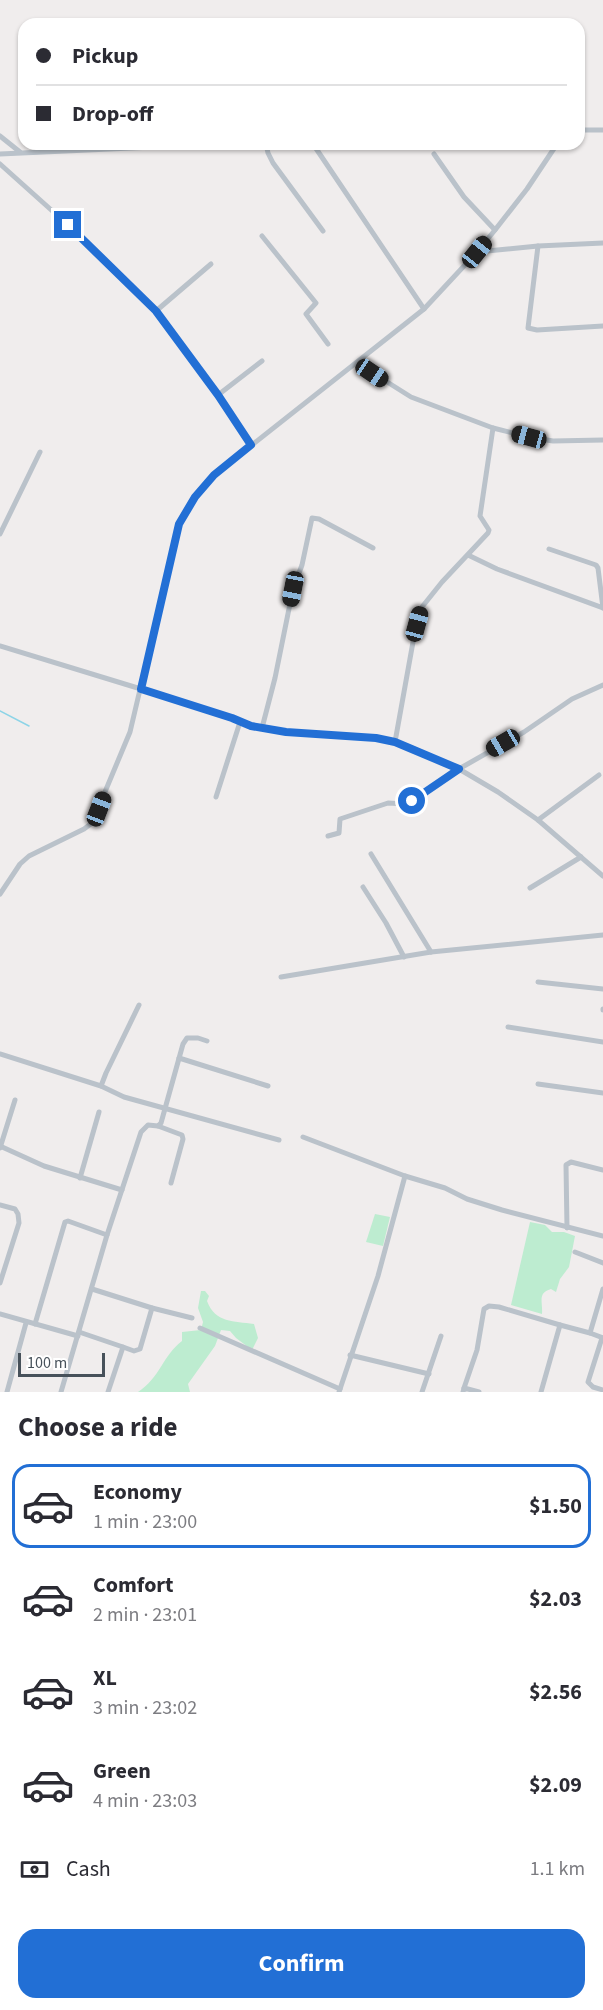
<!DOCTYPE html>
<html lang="en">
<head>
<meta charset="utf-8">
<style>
	:root { --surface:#fff; --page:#f2f2f3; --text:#2b2b33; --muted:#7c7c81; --line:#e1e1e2; --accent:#226fd5 }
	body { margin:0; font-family:"Source Sans 3",sans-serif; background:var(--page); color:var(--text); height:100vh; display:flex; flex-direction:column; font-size:22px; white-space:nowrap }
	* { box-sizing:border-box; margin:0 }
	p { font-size:20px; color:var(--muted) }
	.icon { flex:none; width:33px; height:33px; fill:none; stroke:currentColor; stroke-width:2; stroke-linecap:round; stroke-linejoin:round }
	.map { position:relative; height:1392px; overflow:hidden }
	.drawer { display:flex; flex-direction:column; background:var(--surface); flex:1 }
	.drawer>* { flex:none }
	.guide { position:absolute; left:18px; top:18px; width:567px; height:132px; border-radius:18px; box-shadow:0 2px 4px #0004; display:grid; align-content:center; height:132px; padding:0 18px; background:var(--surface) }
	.scale { position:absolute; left:18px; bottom:15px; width:87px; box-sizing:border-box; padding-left:6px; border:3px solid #47515a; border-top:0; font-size:16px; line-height:21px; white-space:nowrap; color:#47515a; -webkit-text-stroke:4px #fff; paint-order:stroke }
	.end { position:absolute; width:27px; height:27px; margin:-14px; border:8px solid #226fd5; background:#fff; box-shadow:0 0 0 3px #fff }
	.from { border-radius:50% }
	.car { position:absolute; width:18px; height:36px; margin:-18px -9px; border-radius:8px; box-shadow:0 0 4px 2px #0007; background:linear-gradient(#222 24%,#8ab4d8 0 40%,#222 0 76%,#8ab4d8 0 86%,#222 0) }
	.guide b { display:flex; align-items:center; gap:21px; height:57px; font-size:22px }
	.guide b+b { border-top:2px solid var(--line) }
	.guide i { width:15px; height:15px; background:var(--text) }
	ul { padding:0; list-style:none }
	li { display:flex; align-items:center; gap:18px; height:84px; margin:0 12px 9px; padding:0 6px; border:3px solid transparent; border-radius:18px }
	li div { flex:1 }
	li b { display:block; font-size:22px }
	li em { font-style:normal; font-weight:700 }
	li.current { border-color:var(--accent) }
	li>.icon { width:54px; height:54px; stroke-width:1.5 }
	h2 { padding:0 18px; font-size:27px; line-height:72px }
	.pay { display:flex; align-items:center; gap:15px; height:66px; padding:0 18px; font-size:22px }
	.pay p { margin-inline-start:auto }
	.cta { display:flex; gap:12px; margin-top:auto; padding:12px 18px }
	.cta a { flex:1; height:69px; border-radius:18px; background:var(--accent); color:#fff; font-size:24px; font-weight:700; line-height:69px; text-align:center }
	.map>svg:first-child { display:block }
</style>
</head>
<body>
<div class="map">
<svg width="603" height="1392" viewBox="0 0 603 1392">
	<rect width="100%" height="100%" fill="#f0eded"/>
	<g fill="#bdecd0">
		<path d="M375,1214L390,1217L383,1246L366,1242Z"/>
		<path d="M530,1222L545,1225L552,1232H564L575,1236L569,1267L560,1279L556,1292L551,1289C537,1293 543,1302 542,1314L511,1305Z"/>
		<path d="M201,1291H205L209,1296L207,1301C215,1323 234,1321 254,1324L258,1338L252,1350L236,1338L230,1331L221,1330L215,1346L188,1384L190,1392H138C160,1378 163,1355 182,1341V1332L201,1330L203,1322L198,1308Z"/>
	</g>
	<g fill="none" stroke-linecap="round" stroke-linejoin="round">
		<path stroke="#8dd4e7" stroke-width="1.5" d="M0,711L29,726"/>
		<g stroke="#bac2ca" stroke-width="5">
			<path d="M579,130H603"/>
			<path d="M0,136L20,152"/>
			<path d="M266,144L268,153L273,163L323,231"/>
			<path d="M313,144L424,309"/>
			<path d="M0,154L219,144"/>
			<path d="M434,154L464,197L495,230"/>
			<path d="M0,164L68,225L156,311L218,395L251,445"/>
			<path d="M262,236L316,303L306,314L328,344"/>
			<path d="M538,246L528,328L537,330L603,326"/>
			<path d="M477,252L538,246L603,243"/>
			<path d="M156,311L211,264"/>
			<path d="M357,363L411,397L493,428L529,437L553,441L603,440"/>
			<path d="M218,395L262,361"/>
			<path d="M0,534L40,452"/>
			<path d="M549,549L596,565L598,568L603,608"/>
			<path d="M468,555L497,569L603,608"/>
			<path d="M0,646L141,689L232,719L251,726L286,732L377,738L410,747L459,769L498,792L538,820L603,876"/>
			<path d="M262,728L275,678L293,589L302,565L312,518L319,519L373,548"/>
			<path d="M395,742L413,642L422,607L442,582L488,533L489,530L480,516L493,428"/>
			<path d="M216,797L240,722"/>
			<path d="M538,820L599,775"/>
			<path d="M328,836L339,833L340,819L388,803L406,804L412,801L450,774L524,732L572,699L603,685"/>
			<path d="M371,854L431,952"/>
			<path d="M363,887L386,923L404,957"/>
			<path d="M530,888L581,857"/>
			<path d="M0,894L20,864L29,856L84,829L92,823L130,732L179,524L195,497L214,475L424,309L477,252L495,230L527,189L557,144"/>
			<path d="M281,977L431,952L603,935"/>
			<path d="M538,982L603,989"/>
			<path d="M603,1009V1010"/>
			<path d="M508,1027L603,1042"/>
			<path d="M0,1054L101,1086L124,1097L279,1140"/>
			<path d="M179,1058L268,1086"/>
			<path d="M538,1084L603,1093"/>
			<path d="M101,1086L106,1073L139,1005"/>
			<path d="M158,1126L182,1135L183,1139L171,1183"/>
			<path d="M303,1137L405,1176L445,1188L467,1199L502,1210L603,1236"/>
			<path d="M0,1146L44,1166L122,1190"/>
			<path d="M0,1148L15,1100"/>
			<path d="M80,1178L99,1112"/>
			<path d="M0,1205L15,1209L18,1214L19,1223L0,1283"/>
			<path d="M567,1228L566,1165L571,1162L603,1170"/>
			<path d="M575,1252L603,1263"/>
			<path d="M92,1289L152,1308L192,1318"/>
			<path d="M603,1289L590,1333L603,1338"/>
			<path d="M0,1314L78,1336"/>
			<path d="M35,1324L65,1222L68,1221L107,1235"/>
			<path d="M200,1328L340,1389"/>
			<path d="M79,1332L123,1347L108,1392"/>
			<path d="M602,1338L588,1382L593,1387L603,1390"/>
			<path d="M123,1347L134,1351L140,1349L152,1308"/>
			<path d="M350,1355L429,1374"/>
			<path d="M464,1388L477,1350L484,1309L489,1306L499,1307L560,1325"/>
			<path d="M7,1392L26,1323"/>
			<path d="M61,1392L107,1235L141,1132L148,1125L158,1126L161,1123L183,1044L187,1038H198L207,1041"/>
			<path d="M339,1392L378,1276L405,1176"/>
			<path d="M422,1392L441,1336"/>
			<path d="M463,1392L464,1388L479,1392"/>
			<path d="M541,1392L560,1325L590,1333"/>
		</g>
	</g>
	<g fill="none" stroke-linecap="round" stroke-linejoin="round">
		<path stroke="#226fd5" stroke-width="8" d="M68,225L156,311L218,395L251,445L214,475L195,497L179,524L141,689L232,718L251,726L286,732L376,738L395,742L459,769L412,801"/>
	</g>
</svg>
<div class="scale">100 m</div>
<i class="end from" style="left:412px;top:801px"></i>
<i class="end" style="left:68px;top:225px"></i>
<i class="car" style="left:477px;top:252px;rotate:39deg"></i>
<i class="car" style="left:372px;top:373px;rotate:124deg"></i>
<i class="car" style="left:529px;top:437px;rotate:285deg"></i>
<i class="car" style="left:293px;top:589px;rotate:191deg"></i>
<i class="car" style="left:417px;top:624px;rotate:15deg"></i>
<i class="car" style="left:503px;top:743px;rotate:240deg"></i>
<i class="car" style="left:99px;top:809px;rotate:21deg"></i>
<div class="guide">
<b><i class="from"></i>Pickup</b>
<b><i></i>Drop-off</b>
</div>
</div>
<section class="drawer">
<h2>Choose a ride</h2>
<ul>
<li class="current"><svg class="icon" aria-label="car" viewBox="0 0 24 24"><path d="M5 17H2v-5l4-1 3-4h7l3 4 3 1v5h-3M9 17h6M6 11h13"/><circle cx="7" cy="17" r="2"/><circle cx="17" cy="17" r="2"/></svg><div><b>Economy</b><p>1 min · 23:00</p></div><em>$1.50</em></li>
<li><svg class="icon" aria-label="car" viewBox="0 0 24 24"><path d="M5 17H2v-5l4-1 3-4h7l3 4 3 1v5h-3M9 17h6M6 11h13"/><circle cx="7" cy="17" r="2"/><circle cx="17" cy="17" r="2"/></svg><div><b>Comfort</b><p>2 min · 23:01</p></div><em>$2.03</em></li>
<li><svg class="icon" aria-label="car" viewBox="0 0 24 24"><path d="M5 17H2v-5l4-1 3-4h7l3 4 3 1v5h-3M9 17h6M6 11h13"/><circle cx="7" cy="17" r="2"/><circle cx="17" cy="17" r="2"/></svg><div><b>XL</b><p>3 min · 23:02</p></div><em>$2.56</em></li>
<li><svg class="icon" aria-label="car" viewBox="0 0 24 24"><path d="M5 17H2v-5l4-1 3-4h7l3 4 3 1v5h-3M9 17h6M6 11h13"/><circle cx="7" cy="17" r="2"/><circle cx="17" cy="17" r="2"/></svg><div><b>Green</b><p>4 min · 23:03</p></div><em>$2.09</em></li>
</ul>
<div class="pay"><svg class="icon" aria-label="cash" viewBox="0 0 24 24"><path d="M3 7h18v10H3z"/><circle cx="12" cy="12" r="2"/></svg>Cash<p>1.1 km</p></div>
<div class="cta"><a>Confirm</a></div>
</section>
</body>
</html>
